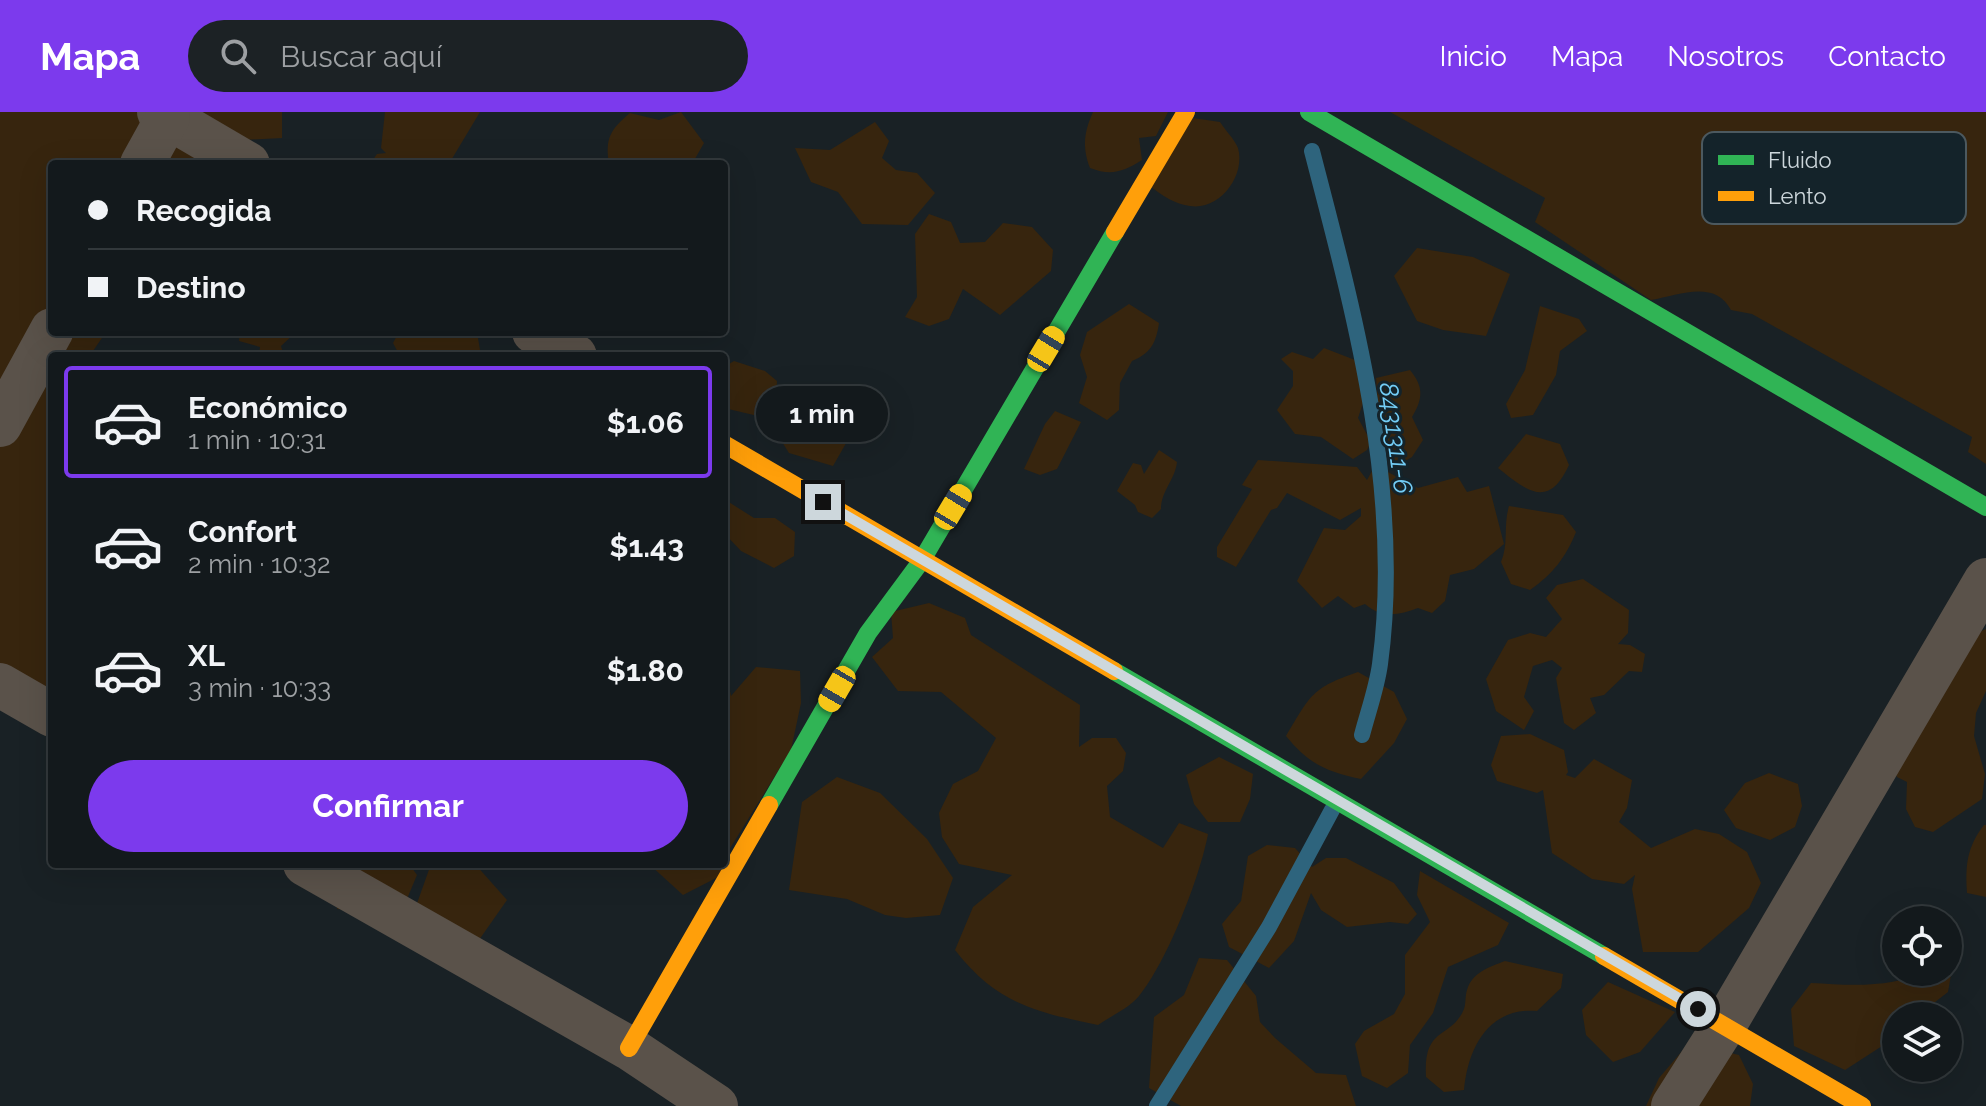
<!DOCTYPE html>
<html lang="es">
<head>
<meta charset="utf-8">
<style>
	:root { --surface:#13191c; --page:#1c2225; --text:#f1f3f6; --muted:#9da0a3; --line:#32383b; --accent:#7c3aed }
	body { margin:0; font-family:Raleway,sans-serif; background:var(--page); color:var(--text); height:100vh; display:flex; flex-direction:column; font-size:30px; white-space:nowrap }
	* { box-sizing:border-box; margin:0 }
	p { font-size:26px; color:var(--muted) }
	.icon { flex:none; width:44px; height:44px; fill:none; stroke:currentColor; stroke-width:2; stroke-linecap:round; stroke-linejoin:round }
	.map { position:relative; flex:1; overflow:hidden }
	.panel { position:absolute; left:48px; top:240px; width:680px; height:516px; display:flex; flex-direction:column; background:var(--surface); border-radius:8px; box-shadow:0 8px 32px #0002,0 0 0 2px var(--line) }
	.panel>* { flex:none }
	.banner { position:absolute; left:48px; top:48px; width:680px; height:176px; border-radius:8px; box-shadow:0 8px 32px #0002,0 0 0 2px var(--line); display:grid; align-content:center; height:176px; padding:0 40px; background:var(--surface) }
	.tools { position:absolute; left:1882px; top:794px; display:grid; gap:16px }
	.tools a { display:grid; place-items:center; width:80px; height:80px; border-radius:50%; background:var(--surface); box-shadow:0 8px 32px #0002,0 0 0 2px var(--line); font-size:40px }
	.end { position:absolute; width:36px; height:36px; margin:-18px; border:10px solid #cdd7dc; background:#111; box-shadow:0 0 0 4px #111 }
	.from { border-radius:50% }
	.bubble { position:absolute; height:56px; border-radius:28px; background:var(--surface); box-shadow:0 8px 32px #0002,0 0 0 2px var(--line); font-size:26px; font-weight:700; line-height:56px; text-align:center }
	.car { position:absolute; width:24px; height:48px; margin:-24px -12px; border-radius:10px; box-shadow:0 0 6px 2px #0007; background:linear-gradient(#f5c518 24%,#345 0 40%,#f5c518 0 76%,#345 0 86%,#f5c518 0) }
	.banner b { display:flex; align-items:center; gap:28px; height:76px; font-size:30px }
	.banner b+b { border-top:2px solid var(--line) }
	.banner i { width:20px; height:20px; background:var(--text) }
	ul { padding:14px 0 0; list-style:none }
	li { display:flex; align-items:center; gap:24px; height:112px; margin:0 16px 12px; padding:0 24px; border:4px solid transparent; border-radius:8px }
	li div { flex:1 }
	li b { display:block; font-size:30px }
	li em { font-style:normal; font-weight:700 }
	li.active { border-color:var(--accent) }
	li>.icon { width:72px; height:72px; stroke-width:1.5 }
	.action { display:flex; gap:16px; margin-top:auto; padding:16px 40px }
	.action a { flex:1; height:92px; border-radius:48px; background:var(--accent); color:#fff; font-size:32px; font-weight:700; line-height:92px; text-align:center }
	header { display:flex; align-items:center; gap:48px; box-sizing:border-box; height:112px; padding:0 40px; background:var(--accent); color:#fff }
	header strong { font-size:38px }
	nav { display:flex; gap:44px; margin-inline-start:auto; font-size:28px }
	.search { width:560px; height:72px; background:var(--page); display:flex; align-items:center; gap:20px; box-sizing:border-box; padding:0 28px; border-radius:44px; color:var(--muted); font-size:30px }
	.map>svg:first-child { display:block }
</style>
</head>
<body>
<header>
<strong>Mapa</strong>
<div class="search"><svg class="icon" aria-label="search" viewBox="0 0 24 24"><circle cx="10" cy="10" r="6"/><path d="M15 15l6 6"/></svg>Buscar aquí</div>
<nav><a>Inicio</a><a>Mapa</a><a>Nosotros</a><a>Contacto</a></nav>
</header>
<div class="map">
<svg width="1986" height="994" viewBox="0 0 1986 994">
	<rect width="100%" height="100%" fill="#192125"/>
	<g fill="#37250e">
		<path d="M0,0H282V26L242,28L220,52H52V220H106L93,239L96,244H52V582L0,553Z"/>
		<path d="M385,0H480L450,50L370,52L377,42L386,41L381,36Z"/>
		<path d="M681,0L704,31L692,52H609C605,26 610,18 630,1L659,8Z"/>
		<path d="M1093,0H1168L1156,24L1139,26L1142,48C1123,60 1111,64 1090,56C1082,35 1084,20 1093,0Z"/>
		<path d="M1390,0H1986V352L1968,340L1972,325L1752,202L1731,198C1715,167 1679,183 1651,188L1535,110L1545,86Z"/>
		<path d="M1193,6L1220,10C1225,18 1235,28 1238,36C1246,64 1219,99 1190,94C1175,92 1163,84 1151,75Z"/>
		<path d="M875,10L889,29L882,46L896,58L917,61L935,81L908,113L862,112L838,80L811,70L795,36L830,38Z"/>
		<path d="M929,102L951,110L960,131L985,130L1003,111L1032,115L1053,138L1051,159L1000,203L963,177L949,207L929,214L905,205L917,185L915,122Z"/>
		<path d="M1417,136L1473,145L1510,162L1486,224L1443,218L1417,209L1394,164Z"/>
		<path d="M1129,192L1159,211C1156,231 1151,241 1132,249L1120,271L1119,298L1107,308L1079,291L1087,265L1080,243L1087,220Z"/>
		<path d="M1540,194L1579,207L1587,219L1560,239L1556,263L1533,303L1511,306L1506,292L1525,258Z"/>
		<path d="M240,220H296L281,234L284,244H259L260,235L239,229Z"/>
		<path d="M399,220H477L481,244H400L393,231Z"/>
		<path d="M1324,236L1355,248L1365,285L1358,306L1371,330L1367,338L1353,347L1321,325L1295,322L1277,298L1293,274V259L1281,247L1292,240L1313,247Z"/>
		<path d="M734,249L765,259L777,269L776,287L758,304L724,296V255Z"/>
		<path d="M1410,258C1424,275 1423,287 1412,305L1423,328L1412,345L1393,356L1379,306L1376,266Z"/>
		<path d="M803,288H821L847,302L849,326L833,354L789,341L774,317L787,297Z"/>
		<path d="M1055,299L1081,310L1057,357L1040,363L1024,357L1045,312Z"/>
		<path d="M1526,322L1560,332L1569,353C1549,396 1529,381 1498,356Z"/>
		<path d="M1159,338L1177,350C1175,368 1161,379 1161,397L1152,406L1138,400L1135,393L1117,379L1133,351L1141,353L1144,362Z"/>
		<path d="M1258,348L1357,355L1367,368L1372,359H1386L1418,376L1458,365L1467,380L1489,374L1504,432L1474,457L1450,463L1445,489L1432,501L1418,496C1399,503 1382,507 1365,492L1354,496L1338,484L1322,496L1297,469L1324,416L1345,418L1361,404V396L1340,408L1287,381L1277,396L1271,398L1236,455L1217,445V435L1252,377L1242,373Z"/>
		<path d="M724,387L754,406H775L795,420L794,444L774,456L741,439L724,421Z"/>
		<path d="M1509,394L1563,403L1576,420C1566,445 1553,462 1530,478L1511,472L1501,450C1509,431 1503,414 1509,394Z"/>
		<path d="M1583,467L1629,498L1628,521L1618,532L1630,533L1645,542L1642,560L1629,559L1604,583L1590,586L1596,601L1574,618L1564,611L1556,566L1562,556L1552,548L1533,554L1524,585L1534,599L1524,618L1496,599L1486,567L1508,528L1530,521L1546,525L1562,507L1546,486L1557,473Z"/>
		<path d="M929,491L965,506L971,523L1080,593L1079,635L1092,626H1116L1126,641L1123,659L1107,674L1110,705L1163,736L1179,711L1208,722C1200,765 1167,850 1139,884C1129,896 1111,904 1098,913C1035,900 996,891 955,838L973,795L1012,763L959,752L942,725L939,701L953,672L978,659L996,626L941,580L898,579L872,545L893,526L891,500Z"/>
		<path d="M1986,517V579L1976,601L1974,624L1985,662L1982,687L1933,720L1915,715L1906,697L1907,670L1897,665L1884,637L1979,520Z"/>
		<path d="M724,551L731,584L756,555L800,559L801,591L791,638L724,746Z"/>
		<path d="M1358,560L1394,580L1407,607L1394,631L1361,667C1326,660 1308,651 1286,624C1311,583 1311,576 1358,560Z"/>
		<path d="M1530,622L1564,638L1568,660L1566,663L1575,666L1594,647L1632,668L1627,696L1619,710L1651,736L1695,717L1719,722L1747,740L1761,771L1749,796L1698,840H1643L1632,777L1635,763L1624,772L1592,767L1552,741L1543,678L1537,681L1497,669L1491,653L1501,624Z"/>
		<path d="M1219,645L1253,662L1250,687L1240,710H1208L1194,692L1186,663Z"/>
		<path d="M1769,661L1798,672L1802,694L1795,715L1770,728L1736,716L1724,698L1745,671Z"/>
		<path d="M837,665L880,681L927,727L953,766L940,803L906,806L885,803L847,787L789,778L802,690Z"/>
		<path d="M1984,713H1986V785L1967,781C1965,753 1967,735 1984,713Z"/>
		<path d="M1267,733L1295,736L1312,755L1326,746H1346L1394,771L1417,802L1408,812L1390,810L1347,815L1321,798L1311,781L1294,829L1269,856L1229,835L1222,812L1241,789L1248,744Z"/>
		<path d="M350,752H409L417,763L404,794L375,800L337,797Z"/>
		<path d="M431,752H475L507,788L479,828L415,797Z"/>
		<path d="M649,752H723L720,764L683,783Z"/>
		<path d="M1420,759L1509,811L1498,833L1448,855L1433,901L1410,933L1408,961L1387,976L1362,964L1355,932L1364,919L1394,902L1405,882V843L1430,810L1417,783Z"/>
		<path d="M1199,846L1227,848L1256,884L1260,910L1275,926L1316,961L1346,963L1356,994H1181L1149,976L1154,905L1184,883Z"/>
		<path d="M1505,849L1563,862L1561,876L1537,899C1489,895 1468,935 1464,978L1444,980L1426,965C1423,913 1451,928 1464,897C1466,892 1465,884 1467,878C1472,860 1490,855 1505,849Z"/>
		<path d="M1948,855L1952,857L1948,880L1917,904H1896V925L1845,958L1794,934L1791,897L1811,871C1832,872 1854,874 1874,872C1900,871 1922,860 1948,860Z"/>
		<path d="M1608,870L1675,900L1640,940L1613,950L1586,923L1582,898Z"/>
		<path d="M1689,931L1739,943L1753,972L1750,994H1646L1659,966Z"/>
	</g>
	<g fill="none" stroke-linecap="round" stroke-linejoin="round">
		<g stroke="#2e647d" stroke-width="16">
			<path d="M1312,39C1355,204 1403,380 1380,552C1377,575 1368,600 1362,623"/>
			<path d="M1157,994L1269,815L1332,698"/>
		</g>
		<g stroke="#5a524a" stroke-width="44">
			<path d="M159,0L248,52"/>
			<path d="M142,52L168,5"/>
			<path d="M534,220L575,244"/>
			<path d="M0,313L52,218"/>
			<path d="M0,573L52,603"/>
			<path d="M305,752L629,936L716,994"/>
			<path d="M1673,994L1725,912L1986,468"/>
		</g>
		<g stroke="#30b455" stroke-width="18">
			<path d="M1309,0L1986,395"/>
			<path d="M1114,559L1604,844"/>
			<path d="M769,693L868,521L922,448L1115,120"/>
		</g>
		<g stroke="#ff9f0a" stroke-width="18">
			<path d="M1115,120L1186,0"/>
			<path d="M724,332L1114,559"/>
			<path d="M1604,844L1862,994"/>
			<path d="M629,936L769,693"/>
		</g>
	</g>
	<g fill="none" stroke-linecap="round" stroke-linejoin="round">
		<path stroke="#cdd7dc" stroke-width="10" d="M823,390L1698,897"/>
	</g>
	<g text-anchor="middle" stroke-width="6" stroke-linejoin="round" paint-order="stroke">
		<g font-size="26" font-style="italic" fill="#73cdf6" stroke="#14232a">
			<text transform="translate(1396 326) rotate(82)" y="9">8431311-6</text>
		</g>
	</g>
	<rect x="1702" y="20" width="264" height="92" rx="12" fill="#14232a" stroke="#4c595f" stroke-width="2"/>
	<rect x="1718" y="43" width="36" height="10" fill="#30b455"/>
	<rect x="1718" y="79" width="36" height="10" fill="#ff9f0a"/>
	<g font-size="22" fill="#cdd7dc">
		<text x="1768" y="56">Fluido</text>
		<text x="1768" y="92">Lento</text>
	</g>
</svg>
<div class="tools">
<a><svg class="icon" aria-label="locate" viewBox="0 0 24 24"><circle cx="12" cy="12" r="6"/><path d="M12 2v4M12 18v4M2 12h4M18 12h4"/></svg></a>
<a><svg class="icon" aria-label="layers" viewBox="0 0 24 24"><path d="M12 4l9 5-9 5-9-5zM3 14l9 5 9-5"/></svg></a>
</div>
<i class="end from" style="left:1698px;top:897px"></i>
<i class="end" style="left:823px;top:390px"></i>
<div class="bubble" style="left:756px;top:274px;width:132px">1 min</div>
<i class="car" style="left:1046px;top:237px;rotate:31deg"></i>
<i class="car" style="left:953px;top:395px;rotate:31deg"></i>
<i class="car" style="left:837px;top:577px;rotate:210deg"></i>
<div class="banner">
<b><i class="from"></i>Recogida</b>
<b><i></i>Destino</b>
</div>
<section class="panel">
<ul>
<li class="active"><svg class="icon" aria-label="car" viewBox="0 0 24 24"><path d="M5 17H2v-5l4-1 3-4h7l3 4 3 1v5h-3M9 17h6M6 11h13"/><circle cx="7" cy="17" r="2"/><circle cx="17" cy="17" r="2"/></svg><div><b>Económico</b><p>1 min · 10:31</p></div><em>$1.06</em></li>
<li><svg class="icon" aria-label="car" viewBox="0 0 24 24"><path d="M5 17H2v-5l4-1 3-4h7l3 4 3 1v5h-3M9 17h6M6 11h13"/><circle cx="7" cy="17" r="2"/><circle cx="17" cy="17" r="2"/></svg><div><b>Confort</b><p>2 min · 10:32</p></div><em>$1.43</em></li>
<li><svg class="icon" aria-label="car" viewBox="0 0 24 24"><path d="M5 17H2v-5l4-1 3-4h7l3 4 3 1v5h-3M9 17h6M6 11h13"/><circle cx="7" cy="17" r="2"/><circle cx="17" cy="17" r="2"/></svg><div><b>XL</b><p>3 min · 10:33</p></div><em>$1.80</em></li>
</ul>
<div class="action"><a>Confirmar</a></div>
</section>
</div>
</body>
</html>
